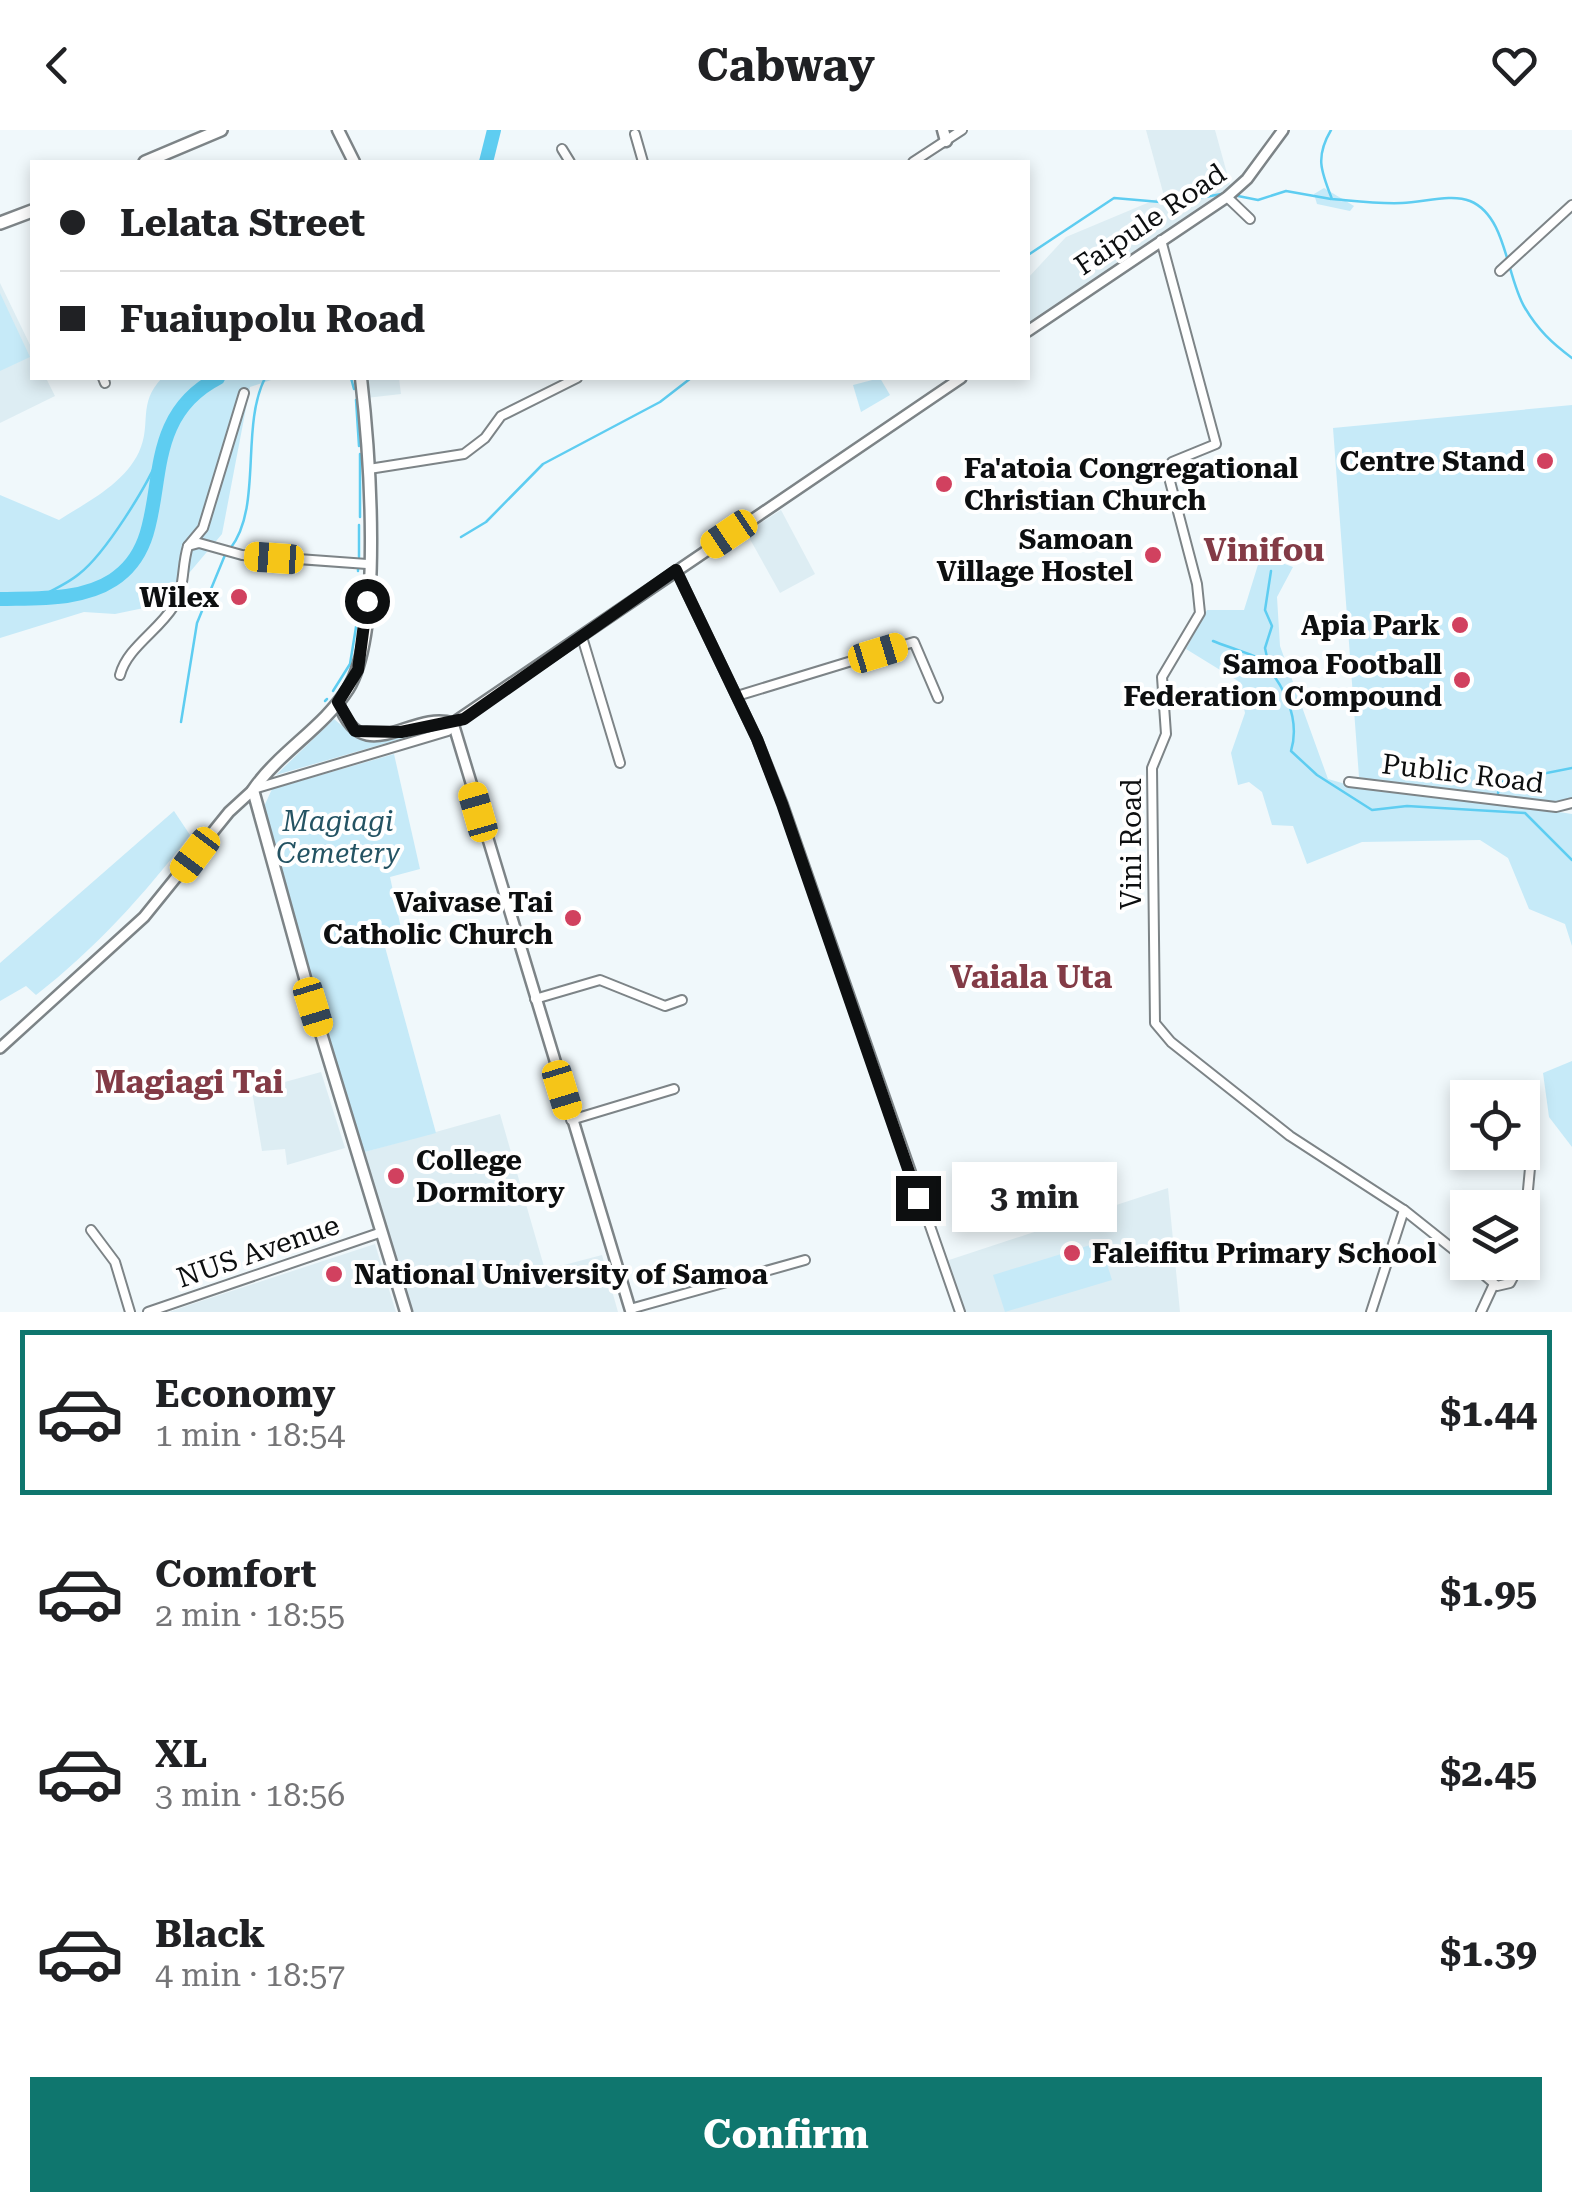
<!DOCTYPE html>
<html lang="en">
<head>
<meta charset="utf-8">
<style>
	:root { --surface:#fff; --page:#f6f6f6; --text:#202124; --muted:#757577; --line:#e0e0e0; --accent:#0f766e }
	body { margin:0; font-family:"Roboto Serif",serif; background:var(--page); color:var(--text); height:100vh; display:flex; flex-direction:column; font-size:38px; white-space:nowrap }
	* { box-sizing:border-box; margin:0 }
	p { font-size:32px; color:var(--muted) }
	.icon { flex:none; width:55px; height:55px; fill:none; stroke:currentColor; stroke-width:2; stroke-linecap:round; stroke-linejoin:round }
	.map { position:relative; height:1182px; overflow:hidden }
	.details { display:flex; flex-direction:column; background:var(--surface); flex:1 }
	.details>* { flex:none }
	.guide { position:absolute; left:30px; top:30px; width:1000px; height:220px; border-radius:0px; box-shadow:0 5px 15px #0003; display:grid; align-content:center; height:220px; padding:0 30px; background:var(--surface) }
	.controls { position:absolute; left:1450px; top:950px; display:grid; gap:20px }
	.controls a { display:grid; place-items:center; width:90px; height:90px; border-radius:0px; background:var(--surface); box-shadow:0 5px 15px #0003; font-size:50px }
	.end { position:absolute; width:45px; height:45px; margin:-22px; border:12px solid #0d0f10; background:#fff; box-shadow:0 0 0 5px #fff }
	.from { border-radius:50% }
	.bubble { position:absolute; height:70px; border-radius:0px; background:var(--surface); box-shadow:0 5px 15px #0003; font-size:32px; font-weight:700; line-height:70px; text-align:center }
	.car { position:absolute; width:30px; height:60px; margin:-30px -15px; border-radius:12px; box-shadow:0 0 8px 2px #0007; background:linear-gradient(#f5c518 24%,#345 0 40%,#f5c518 0 76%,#345 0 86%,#f5c518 0) }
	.guide b { display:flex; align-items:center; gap:35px; height:95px; font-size:38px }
	.guide b+b { border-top:2px solid var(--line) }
	.guide i { width:25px; height:25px; background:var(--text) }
	ul { padding:18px 0 0; list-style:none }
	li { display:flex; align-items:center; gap:30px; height:165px; margin:0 20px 15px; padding:0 10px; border:5px solid transparent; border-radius:0px }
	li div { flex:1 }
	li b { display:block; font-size:38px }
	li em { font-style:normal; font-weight:700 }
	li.current { border-color:var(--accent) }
	li>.icon { width:90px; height:90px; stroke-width:1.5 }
	.button { display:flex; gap:20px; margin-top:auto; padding:20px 30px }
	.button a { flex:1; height:115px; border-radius:0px; background:var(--accent); color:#fff; font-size:40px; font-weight:700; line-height:115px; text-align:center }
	header { display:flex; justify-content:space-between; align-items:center; height:130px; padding:0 30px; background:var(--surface); font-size:45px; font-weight:700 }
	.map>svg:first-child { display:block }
</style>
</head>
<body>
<header><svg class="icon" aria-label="back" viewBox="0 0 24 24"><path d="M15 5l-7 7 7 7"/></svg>Cabway<svg class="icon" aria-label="heart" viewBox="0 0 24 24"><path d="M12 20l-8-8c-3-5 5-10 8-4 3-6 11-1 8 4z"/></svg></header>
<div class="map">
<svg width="1572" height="1182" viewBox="0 0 1572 1182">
	<rect width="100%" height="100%" fill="#f0f8fb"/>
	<g fill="#ddedf3">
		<path d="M1146,0H1215L1231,58L1028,195V148L1066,107L1164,66Z"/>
		<path d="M0,153L32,219V248H46L55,266L0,293Z"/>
		<path d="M363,248H399L401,264L366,268Z"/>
		<path d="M781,380L815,444L780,463L746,402Z"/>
		<path d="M321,942L345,1018L287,1035L285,1019L262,1021L252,961Z"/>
		<path d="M500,984L545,1140L602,1125L618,1182H413L361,1023Z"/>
		<path d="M1168,1058L1180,1182H965L946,1131Z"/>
		<path d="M375,1114L396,1182H169L192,1174Z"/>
	</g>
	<g fill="#c6eaf8">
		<path d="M1324,58L1354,76L1350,81L1317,74L1314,64Z"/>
		<path d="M0,163L30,227L0,241Z"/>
		<path d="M162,248H277L250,257L222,404L163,474L115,484L84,482L0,508V365L59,390C87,372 124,354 139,322C152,294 137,274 162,248Z"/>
		<path d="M880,248L890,265L861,282L853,255Z"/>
		<path d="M1572,275V677L1533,678L1572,684V816L1565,794L1529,779L1508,728L1480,710L1362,712L1307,734L1293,696L1272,695L1262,662L1249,652L1238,655L1231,623L1245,583L1238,551L1186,519L1207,480H1244L1261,425L1293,437L1277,467L1280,516L1328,649L1356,657L1444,662L1359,647L1333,298Z"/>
		<path d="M334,589C384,633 392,597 442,597L276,645Z"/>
		<path d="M394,624L420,739L390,747L404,812L385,817L436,1003L361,1023L262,681L272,659Z"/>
		<path d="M174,681L190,705C144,765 95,819 36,865L26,856L0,871V833Z"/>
		<path d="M1572,931V1017L1549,987L1543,943Z"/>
		<path d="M1100,1112L1112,1150L1005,1182L993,1145Z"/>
	</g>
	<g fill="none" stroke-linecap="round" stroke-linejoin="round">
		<g stroke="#5ecdf1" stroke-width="2.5">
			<path d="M1331,0C1315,27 1321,41 1332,69C1355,71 1378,74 1402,73C1422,73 1451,63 1470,71C1507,86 1506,147 1525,178C1538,200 1552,213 1572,228"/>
			<path d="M1238,66L1258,70L1286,61L1331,69"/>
			<path d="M1028,125L1114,68L1172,73L1227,63"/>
			<path d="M351,248L354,259"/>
			<path d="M356,270L359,316"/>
			<path d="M360,387V324"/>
			<path d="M461,407L486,392L543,334L660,272L691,248"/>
			<path d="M230,419C263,377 240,298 265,248"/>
			<path d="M359,427V395"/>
			<path d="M358,441V439"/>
			<path d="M358,459V449"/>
			<path d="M37,468C51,461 67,454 79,444C105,424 148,355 160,324"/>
			<path d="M357,479V477"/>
			<path d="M1213,511C1222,515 1254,525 1258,528C1283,551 1301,588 1291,621L1317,645L1372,680L1407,676L1525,683L1572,730"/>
			<path d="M1270,541L1265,518L1272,496L1265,480L1271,441"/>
			<path d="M333,561L350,534L357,491"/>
			<path d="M325,571L327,569"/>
			<path d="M181,592L197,493L225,425"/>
			<path d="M1498,663L1501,652L1572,638"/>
		</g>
		<g stroke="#5ecdf1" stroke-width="14">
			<path d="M486,32L494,0"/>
			<path d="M0,469C36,468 81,471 113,450C183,405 125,296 218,248"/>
		</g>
		<g stroke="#7d8487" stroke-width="12">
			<g id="minor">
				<path d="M635,4L643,32"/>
				<path d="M562,19L570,32"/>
				<path d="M913,32L962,0"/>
				<path d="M1227,67L1250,89"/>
				<path d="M1161,110L1216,314L1172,332L1167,340L1197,454L1200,483L1162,547L1166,604L1152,638L1155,893L1171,912L1290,1006L1404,1080L1371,1182"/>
				<path d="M1500,141L1572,75"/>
				<path d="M103,248L105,253"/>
				<path d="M369,339L464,324L485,308L501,286L577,248"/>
				<path d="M188,416L203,398L244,263"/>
				<path d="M676,440L757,609L783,674L960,1182"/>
				<path d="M582,507L620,633"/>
				<path d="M120,545C127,518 158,501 173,477C186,457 181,438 188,416L199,413L242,425L367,434"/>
				<path d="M737,566L914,512L938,568"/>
				<path d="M1349,652L1556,677L1572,673"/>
				<path d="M257,658L448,601L453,593"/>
				<path d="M535,869L600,850L665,876L682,870"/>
				<path d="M1466,978H1468"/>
				<path d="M1522,981L1530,1038L1522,1125"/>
				<path d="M571,990L674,959"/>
				<path d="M1404,1080L1468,1131"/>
				<path d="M91,1100L115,1132L130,1182"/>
				<path d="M1469,1132L1497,1156L1510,1153L1521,1132"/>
				<path d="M630,1179L805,1130"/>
				<path d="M148,1182L382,1102"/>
				<path d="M1481,1182L1494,1154"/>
			</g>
		</g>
		<g stroke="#7d8487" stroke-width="14">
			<g id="tertiary">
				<path d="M1028,201L1227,67L1247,49L1283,0"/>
				<path d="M338,572C363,642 411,579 453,593L631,1182"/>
				<path d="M453,593L961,248"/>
				<path d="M0,918L144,787L229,682L253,660"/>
			</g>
		</g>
		<g stroke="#7d8487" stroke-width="15">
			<g id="secondary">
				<path d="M338,0L354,32"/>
				<path d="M943,0L946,11"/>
				<path d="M361,248C369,317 384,501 348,559C323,598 279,622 253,660L313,877L406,1182"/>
			</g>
		</g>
		<g stroke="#7d8487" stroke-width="16">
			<g id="primary">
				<path d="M145,32L221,0"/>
				<path d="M0,93L32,81"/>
			</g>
		</g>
		<use href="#minor" stroke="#fff" stroke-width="8"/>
		<use href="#tertiary" stroke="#fff" stroke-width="9"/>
		<use href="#secondary" stroke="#fff" stroke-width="10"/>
		<use href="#primary" stroke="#fff" stroke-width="11"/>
	</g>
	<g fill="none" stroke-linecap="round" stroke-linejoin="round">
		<path stroke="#0d0f10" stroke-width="12" d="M367,471L358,540L338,572L355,601L401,602L464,589L676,440L757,609L782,674L918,1068"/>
	</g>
	<g fill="#d1415f" stroke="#fff" stroke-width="4">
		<circle cx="1545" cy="331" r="10"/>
		<circle cx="944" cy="354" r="10"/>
		<circle cx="1153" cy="425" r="10"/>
		<circle cx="239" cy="467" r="10"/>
		<circle cx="1460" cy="495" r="10"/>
		<circle cx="1462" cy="550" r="10"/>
		<circle cx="573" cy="788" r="10"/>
		<circle cx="396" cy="1046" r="10"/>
		<circle cx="1072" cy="1123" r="10"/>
		<circle cx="334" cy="1144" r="10"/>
	</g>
	<g text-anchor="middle" stroke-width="8" stroke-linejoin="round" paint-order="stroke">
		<g font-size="28" fill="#0d0f10" stroke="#fff">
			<text transform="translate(1150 89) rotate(-34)" y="10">Faipule Road</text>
			<text transform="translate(1463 643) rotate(7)" y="10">Public Road</text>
			<text transform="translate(1131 714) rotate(-90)" y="10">Vini Road</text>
			<text transform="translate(258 1121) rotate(-19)" y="10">NUS Avenue</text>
		</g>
		<g font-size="28" font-weight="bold" fill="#0d0f10" stroke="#fff" text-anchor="end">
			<text x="1525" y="341">Centre Stand</text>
			<text x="964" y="348" text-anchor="start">Fa'atoia Congregational<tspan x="964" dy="32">Christian Church</tspan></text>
			<text x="1133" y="419">Samoan<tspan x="1133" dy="32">Village Hostel</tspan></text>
			<text x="219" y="477">Wilex</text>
			<text x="1440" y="505">Apia Park</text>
			<text x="1442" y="544">Samoa Football<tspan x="1442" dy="32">Federation Compound</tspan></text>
			<text x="553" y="782">Vaivase Tai<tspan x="553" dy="32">Catholic Church</tspan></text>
			<text x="416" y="1040" text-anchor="start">College<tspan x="416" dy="32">Dormitory</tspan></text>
			<text x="1092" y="1133" text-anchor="start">Faleifitu Primary School</text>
			<text x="354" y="1154" text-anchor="start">National University of Samoa</text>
		</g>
		<g font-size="28" font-style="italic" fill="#245363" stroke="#fff">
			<text x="338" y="701">Magiagi<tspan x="338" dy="32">Cemetery</tspan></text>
		</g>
		<g font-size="32" font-weight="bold" fill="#833b46" stroke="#fff">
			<text x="1264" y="431">Vinifou</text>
			<text x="1031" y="858">Vaiala Uta</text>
			<text x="189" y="963">Magiagi Tai</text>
		</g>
	</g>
</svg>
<div class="controls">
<a><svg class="icon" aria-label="locate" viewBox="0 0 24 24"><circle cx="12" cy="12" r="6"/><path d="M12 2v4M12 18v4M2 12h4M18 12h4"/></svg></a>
<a><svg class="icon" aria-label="layers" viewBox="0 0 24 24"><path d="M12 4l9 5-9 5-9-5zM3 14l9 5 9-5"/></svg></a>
</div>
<i class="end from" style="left:367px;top:471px"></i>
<i class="end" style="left:918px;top:1068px"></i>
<div class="bubble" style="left:952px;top:1032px;width:165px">3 min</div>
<i class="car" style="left:729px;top:404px;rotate:236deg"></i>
<i class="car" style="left:274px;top:428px;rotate:274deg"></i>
<i class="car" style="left:878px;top:523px;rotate:73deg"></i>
<i class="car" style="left:478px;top:682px;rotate:344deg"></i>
<i class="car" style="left:195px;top:725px;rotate:217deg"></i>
<i class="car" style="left:313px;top:877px;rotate:163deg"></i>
<i class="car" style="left:562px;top:960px;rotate:163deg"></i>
<div class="guide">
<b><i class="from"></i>Lelata Street</b>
<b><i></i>Fuaiupolu Road</b>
</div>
</div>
<section class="details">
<ul>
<li class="current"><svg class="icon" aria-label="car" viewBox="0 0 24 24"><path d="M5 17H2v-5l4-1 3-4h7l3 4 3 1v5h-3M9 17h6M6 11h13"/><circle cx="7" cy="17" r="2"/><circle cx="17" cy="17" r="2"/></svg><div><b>Economy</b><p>1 min · 18:54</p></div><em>$1.44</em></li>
<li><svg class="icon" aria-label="car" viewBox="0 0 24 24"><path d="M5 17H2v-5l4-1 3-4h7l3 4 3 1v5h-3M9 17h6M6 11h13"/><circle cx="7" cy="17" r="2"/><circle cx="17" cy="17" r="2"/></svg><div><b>Comfort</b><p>2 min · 18:55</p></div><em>$1.95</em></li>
<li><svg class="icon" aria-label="car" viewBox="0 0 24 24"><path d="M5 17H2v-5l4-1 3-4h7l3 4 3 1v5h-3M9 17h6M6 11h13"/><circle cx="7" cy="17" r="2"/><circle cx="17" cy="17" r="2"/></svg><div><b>XL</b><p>3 min · 18:56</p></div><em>$2.45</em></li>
<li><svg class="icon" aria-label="car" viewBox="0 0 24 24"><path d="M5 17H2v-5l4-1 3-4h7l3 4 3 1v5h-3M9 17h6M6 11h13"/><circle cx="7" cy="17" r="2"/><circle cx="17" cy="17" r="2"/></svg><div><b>Black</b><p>4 min · 18:57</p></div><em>$1.39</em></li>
</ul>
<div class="button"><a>Confirm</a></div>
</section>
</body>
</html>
